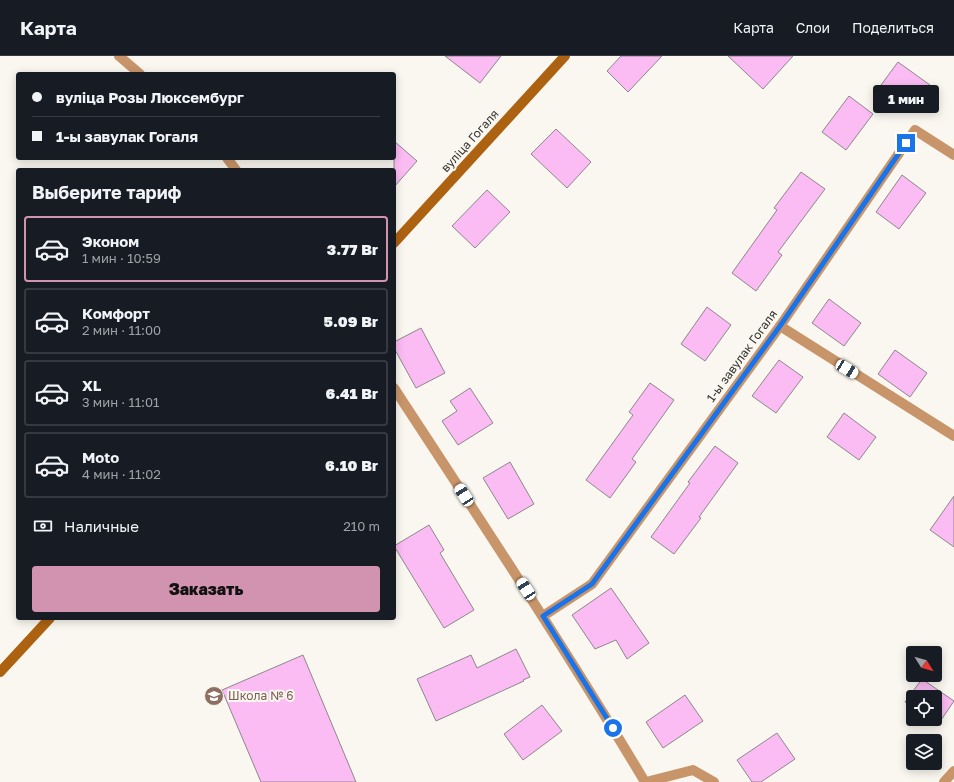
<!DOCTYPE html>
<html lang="ru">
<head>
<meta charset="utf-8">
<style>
	:root { --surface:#171b24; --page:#242831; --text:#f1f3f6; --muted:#9ea1a6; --line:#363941; --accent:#d293b0 }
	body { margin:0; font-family:"Golos Text",sans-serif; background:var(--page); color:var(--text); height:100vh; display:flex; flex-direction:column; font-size:15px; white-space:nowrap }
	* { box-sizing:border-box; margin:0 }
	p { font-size:13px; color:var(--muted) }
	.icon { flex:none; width:22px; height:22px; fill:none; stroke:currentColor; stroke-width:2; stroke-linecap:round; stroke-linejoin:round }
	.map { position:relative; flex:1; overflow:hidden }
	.drawer { position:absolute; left:16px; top:112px; width:380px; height:452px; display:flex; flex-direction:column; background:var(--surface); border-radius:4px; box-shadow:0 2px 10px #0003 }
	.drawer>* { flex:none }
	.top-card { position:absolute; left:16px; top:16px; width:380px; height:88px; border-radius:4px; box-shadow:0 2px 10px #0003; display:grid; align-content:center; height:88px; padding:0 16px; background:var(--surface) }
	.needle { width:26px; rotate:127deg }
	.controls { position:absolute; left:906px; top:590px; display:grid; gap:8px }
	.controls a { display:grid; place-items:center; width:36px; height:36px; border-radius:4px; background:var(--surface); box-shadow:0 2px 10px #0003; font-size:20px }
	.end { position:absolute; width:18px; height:18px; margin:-9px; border:5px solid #1a73e8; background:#fff; box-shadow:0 0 0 2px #fff }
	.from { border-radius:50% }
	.bubble { position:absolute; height:28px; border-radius:4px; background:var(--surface); box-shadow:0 2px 10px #0003; font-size:13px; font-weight:800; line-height:28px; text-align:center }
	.car { position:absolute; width:12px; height:24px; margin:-12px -6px; border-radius:5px; box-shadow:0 0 3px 1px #0007; background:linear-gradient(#fff 24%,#345 0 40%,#fff 0 76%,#345 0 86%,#fff 0) }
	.top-card b { display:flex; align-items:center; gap:14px; height:38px; font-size:15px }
	.top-card b+b { border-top:1px solid var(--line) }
	.top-card i { width:10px; height:10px; background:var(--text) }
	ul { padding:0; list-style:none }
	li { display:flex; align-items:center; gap:12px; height:66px; margin:0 8px 6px; padding:0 8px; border:2px solid var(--line); border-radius:4px }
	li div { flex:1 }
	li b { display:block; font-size:15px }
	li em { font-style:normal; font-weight:800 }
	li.selected { border-color:var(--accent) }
	li>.icon { width:36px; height:36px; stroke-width:1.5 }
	h2 { padding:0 16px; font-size:18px; line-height:48px }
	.pay { display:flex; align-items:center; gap:10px; height:44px; padding:0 16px; font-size:15px }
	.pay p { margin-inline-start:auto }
	.cta { display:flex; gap:8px; margin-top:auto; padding:8px 16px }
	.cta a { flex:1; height:46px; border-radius:4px; background:var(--accent); color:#111; font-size:16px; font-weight:800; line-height:46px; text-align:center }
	header { display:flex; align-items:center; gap:24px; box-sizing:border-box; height:56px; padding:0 20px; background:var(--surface); border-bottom:1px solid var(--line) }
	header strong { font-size:19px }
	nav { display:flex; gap:22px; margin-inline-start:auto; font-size:14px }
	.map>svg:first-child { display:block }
</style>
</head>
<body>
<header>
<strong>Карта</strong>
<nav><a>Карта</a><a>Слои</a><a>Поделиться</a></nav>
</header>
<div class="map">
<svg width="954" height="726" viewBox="0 0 954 726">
	<rect width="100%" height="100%" fill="#f9f7ef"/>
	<g fill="#fbbbf3" stroke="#8d878c">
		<path d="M445,0H501L480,27Z"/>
		<path d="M621,0H662L628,36L607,15Z"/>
		<path d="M728,0H793L763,33Z"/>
		<path d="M898,6L930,29L913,52L881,29Z"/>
		<path d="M849,40L873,58L846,94L822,76Z"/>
		<path d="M556,73L591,106L567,132L531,98Z"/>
		<path d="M394,85L417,105L394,131Z"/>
		<path d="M801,116L825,133L778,196L782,199L756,235L732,217L777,154L774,152Z"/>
		<path d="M902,119L926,137L899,173L876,156Z"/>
		<path d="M487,134L510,156L475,192L452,170Z"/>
		<path d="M829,243L861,267L844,290L812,267Z"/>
		<path d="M707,251L731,269L705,305L681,288Z"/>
		<path d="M421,272L445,317L416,332L394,292V286Z"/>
		<path d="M895,294L927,317L910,341L878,318Z"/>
		<path d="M779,304L803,321L776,357L752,340Z"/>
		<path d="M650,327L674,344L632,403L636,406L610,442L586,424L633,359L629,356Z"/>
		<path d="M470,332L493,367L458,389L442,365L457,355L450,345Z"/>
		<path d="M844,357L876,381L859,404L827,381Z"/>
		<path d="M715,390L738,407L699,461L701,462L674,498L651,481L690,427L688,426Z"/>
		<path d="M510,406L534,448L508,463L483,422Z"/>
		<path d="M954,440V491L930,474Z"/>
		<path d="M429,469L444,494L440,497L474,554L444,572L394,490Z"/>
		<path d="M611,532L649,587L627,603L616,584L595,593L572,559Z"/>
		<path d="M516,593L530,621L523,624L524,625L436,665L417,623L471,599L477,612Z"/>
		<path d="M303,599L356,726H261L222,634Z"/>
		<path d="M922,623L954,645L937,670L928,663H935V641H913V652L905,646Z"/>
		<path d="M685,639L703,665L663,692L646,666Z"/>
		<path d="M542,649L562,675L523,704L504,678Z"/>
		<path d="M777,677L795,703L761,726H752L737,704Z"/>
	</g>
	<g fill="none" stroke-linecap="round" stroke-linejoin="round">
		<g stroke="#c8946a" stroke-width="10">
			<path d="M119,0L140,18"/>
			<path d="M227,102L236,114"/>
			<path d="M780,270L954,380"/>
			<path d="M394,332C479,462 565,592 645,726"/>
			<path d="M543,560L592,528L780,270L915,74L954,99"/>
			<path d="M646,726L693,714L714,726"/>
			<path d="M944,726L954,715"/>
		</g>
		<g stroke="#ad6211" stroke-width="10">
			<path d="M394,187L565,0"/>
			<path d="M0,616L50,562"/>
		</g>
	</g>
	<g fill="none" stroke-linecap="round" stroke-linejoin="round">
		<path stroke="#1a73e8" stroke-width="5" d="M613,672L543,560L592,528L780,270L906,87"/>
	</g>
	<defs>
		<g id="school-disc" transform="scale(1)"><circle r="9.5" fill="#8d6e63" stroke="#f9f7ef"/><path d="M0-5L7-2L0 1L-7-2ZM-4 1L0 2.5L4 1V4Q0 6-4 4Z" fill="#fff"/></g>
	</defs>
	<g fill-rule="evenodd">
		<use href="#school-disc" x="214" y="640"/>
	</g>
	<g text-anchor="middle" stroke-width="4" stroke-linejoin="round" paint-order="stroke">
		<g font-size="12" fill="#353431" stroke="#f9f7ef">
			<text transform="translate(470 85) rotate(-48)" y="4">вуліца Гогаля</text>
			<text transform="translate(742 300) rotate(-54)" y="4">1-ы завулак Гогаля</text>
		</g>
		<g font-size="12" fill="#785e54" stroke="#f9f7ef" text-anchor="start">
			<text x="228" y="644">Школа № 6</text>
		</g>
	</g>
</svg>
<div class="controls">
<a><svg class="needle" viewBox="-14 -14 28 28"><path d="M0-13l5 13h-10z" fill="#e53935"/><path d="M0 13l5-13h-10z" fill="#9ea1a6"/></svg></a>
<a><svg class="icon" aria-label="locate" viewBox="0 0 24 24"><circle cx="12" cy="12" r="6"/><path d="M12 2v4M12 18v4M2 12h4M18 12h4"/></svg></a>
<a><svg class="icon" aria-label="layers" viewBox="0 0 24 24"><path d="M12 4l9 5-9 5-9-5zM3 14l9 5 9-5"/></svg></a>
</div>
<i class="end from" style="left:613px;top:672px"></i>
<i class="end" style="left:906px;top:87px"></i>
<div class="bubble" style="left:873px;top:29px;width:66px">1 мин</div>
<i class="car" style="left:847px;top:313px;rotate:122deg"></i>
<i class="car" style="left:464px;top:439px;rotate:327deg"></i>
<i class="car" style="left:526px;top:533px;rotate:327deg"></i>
<div class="top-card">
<b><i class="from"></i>вуліца Розы Люксембург</b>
<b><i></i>1-ы завулак Гогаля</b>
</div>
<section class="drawer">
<h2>Выберите тариф</h2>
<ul>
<li class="selected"><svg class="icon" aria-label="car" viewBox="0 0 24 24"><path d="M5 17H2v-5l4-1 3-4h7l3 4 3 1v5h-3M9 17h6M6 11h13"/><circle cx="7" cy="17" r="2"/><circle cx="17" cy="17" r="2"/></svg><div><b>Эконом</b><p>1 мин · 10:59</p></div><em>3.77 Br</em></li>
<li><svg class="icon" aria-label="car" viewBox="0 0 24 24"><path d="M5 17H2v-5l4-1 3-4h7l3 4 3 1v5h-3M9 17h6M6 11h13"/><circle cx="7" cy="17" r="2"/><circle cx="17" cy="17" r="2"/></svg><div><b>Комфорт</b><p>2 мин · 11:00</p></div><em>5.09 Br</em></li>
<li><svg class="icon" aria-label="car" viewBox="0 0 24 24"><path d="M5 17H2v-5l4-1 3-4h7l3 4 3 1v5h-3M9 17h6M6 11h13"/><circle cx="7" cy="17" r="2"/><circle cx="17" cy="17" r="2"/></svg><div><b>XL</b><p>3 мин · 11:01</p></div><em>6.41 Br</em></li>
<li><svg class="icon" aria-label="car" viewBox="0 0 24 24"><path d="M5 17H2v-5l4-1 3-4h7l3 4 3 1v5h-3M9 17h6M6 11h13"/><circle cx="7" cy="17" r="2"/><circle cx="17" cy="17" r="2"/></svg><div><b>Moto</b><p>4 мин · 11:02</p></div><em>6.10 Br</em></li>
</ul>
<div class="pay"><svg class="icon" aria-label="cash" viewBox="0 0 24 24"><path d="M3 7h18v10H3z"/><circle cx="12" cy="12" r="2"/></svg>Наличные<p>210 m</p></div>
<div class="cta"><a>Заказать</a></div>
</section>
</div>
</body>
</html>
